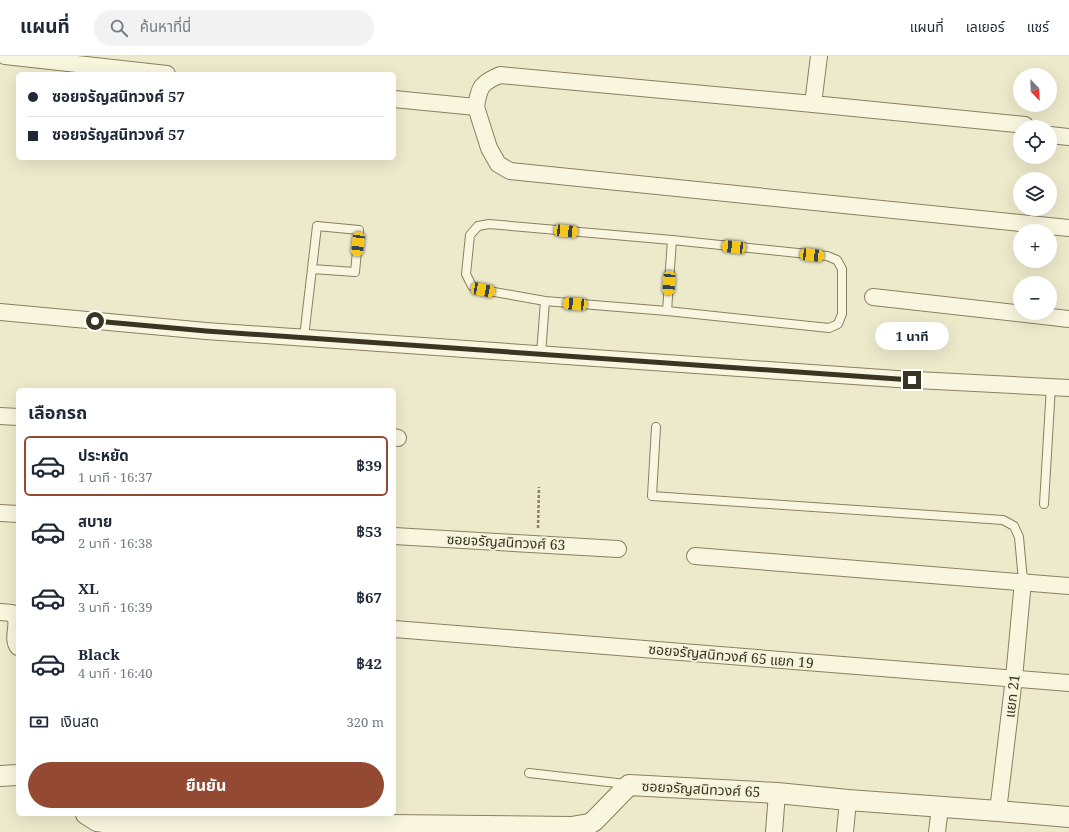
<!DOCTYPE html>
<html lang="th">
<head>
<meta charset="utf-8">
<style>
	:root { --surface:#fff; --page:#f2f2f3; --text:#1f2937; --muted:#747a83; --line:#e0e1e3; --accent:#944933 }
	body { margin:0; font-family:"Noto Serif","Noto Sans Thai",serif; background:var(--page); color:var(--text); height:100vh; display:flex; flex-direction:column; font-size:15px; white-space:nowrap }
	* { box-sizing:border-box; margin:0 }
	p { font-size:13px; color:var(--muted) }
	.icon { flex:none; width:22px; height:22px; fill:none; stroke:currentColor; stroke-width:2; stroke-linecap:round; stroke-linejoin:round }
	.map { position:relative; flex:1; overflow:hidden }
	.sheet { position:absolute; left:16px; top:332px; width:380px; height:428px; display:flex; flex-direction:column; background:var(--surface); border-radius:6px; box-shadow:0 4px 16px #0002 }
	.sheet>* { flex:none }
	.top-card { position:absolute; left:16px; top:16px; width:380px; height:88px; border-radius:6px; box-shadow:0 4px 16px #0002; display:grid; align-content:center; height:88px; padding:0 12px; background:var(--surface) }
	.needle { width:26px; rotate:157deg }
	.controls { position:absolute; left:1013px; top:12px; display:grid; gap:8px }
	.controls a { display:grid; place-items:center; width:44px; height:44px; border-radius:50%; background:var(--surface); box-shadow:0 4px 16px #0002; font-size:20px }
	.end { position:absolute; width:18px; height:18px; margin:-9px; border:5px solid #3a3422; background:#fff; box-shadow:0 0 0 2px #fff }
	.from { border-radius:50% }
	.bubble { position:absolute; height:28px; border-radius:14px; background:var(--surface); box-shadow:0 4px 16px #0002; font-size:13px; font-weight:700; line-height:28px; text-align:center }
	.car { position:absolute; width:12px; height:24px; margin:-12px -6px; border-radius:5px; box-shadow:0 0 3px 1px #0007; background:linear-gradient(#f5c518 24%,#345 0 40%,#f5c518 0 76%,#345 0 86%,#f5c518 0) }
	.top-card b { display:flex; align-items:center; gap:14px; height:38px; font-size:15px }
	.top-card b+b { border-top:1px solid var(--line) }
	.top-card i { width:10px; height:10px; background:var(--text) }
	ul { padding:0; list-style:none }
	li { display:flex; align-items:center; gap:12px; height:60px; margin:0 8px 6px; padding:0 4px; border:2px solid transparent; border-radius:6px }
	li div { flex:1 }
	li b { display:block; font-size:15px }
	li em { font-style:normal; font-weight:700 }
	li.active { border-color:var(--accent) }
	li>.icon { width:36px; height:36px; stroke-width:1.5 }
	h2 { padding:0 12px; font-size:18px; line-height:48px }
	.pay { display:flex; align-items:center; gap:10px; height:44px; padding:0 12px; font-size:15px }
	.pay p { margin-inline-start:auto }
	.button { display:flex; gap:8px; margin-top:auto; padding:8px 12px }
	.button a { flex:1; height:46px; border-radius:24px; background:var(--accent); color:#fff; font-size:16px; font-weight:700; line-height:46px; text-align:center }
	header { display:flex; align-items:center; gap:24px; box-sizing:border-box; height:56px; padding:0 20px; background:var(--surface); border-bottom:1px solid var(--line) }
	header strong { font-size:19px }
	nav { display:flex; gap:22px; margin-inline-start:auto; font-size:14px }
	.search { width:280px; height:36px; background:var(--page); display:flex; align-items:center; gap:10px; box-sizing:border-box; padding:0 14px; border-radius:22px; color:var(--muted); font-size:15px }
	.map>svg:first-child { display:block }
</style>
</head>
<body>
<header>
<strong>แผนที่</strong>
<div class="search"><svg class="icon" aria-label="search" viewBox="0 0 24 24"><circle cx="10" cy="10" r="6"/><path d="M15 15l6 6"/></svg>ค้นหาที่นี่</div>
<nav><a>แผนที่</a><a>เลเยอร์</a><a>แชร์</a></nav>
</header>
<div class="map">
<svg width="1069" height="776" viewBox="0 0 1069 776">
	<rect width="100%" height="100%" fill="#edeacb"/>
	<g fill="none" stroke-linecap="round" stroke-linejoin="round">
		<g stroke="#897f60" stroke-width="10">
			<g id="service">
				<path d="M667,255L672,184"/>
				<path d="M304,281L317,170L359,174L355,216L312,213"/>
				<path d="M541,298L545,245L667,255L829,272L838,268L842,258V213L837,204L827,200L672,184L489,168L478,170L470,179L466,218L472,230L483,234L545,245"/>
				<path d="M656,371L652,440L1003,464L1014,470L1019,481L1023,525"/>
				<path d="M1044,448L1051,330"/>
				<path d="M529,717L626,728"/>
			</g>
		</g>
		<g stroke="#897f60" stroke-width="18">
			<g id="minor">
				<path d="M5,0L167,18"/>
				<path d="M819,0L813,48L1025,69"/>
				<path d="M394,43L476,51L489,92L498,108L510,115L1069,172"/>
				<path d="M476,51C479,31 481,27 500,19L813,48"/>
				<path d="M1050,79L1069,81"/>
				<path d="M873,241L1069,263"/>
				<path d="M0,256L206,275L897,323L1069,332"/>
				<path d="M0,360L18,361"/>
				<path d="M394,381L398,382"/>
				<path d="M0,457L18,458"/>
				<path d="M394,480L618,493"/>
				<path d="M695,500L1069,530"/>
				<path d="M0,556L12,557C13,559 15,561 16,563C18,572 12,583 18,591"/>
				<path d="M394,573L1069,627"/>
				<path d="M998,755L1014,622L1023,525"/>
				<path d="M774,776L777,737"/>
				<path d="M845,776L848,744"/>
				<path d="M937,776L940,751"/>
			</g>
		</g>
		<g stroke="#897f60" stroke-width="22">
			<g id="tertiary">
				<path d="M0,720L18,719"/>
				<path d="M86,758L97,765L117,768H292L571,771L589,768L594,765L629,729L777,737L848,744L998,755L1069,761"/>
			</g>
		</g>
		<path stroke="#897f60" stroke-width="2.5" stroke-dasharray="3 2" stroke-linecap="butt" d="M538,472L539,431"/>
		<use href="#service" stroke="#f8f6de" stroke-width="8"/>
		<use href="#minor" stroke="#f8f6de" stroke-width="16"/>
		<use href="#tertiary" stroke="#f8f6de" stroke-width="20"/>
	</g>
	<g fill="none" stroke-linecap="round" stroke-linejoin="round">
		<path stroke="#3a3422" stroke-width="5" d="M95,265L206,275L912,324"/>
	</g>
	<g text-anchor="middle" stroke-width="4" stroke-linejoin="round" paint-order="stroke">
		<g font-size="14" fill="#3a3422" stroke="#f4f3da">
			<text transform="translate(506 486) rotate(3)" y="5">ซอยจรัญสนิทวงศ์ 63</text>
			<text transform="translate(731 600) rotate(5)" y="5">ซอยจรัญสนิทวงศ์ 65 แยก 19</text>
			<text transform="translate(1012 640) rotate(-83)" y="5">แยก 21</text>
			<text transform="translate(701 733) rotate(3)" y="5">ซอยจรัญสนิทวงศ์ 65</text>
		</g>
	</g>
</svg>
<div class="controls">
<a><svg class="needle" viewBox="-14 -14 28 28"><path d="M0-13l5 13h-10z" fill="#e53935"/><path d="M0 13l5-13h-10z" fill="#747a83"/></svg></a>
<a><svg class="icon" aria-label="locate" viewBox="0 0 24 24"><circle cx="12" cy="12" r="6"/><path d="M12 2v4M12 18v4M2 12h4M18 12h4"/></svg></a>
<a><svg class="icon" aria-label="layers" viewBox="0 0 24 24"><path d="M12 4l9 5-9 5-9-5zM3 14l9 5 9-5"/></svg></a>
<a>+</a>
<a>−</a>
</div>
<i class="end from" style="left:95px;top:265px"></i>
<i class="end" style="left:912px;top:324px"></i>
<div class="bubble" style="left:875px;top:266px;width:74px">1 นาที</div>
<i class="car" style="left:566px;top:175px;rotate:95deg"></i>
<i class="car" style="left:358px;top:188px;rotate:187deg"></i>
<i class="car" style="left:734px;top:191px;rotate:276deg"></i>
<i class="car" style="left:812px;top:199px;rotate:96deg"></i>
<i class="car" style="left:669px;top:227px;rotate:184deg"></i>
<i class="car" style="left:483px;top:234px;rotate:101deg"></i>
<i class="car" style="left:575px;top:248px;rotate:274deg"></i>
<div class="top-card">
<b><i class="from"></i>ซอยจรัญสนิทวงศ์ 57</b>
<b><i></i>ซอยจรัญสนิทวงศ์ 57</b>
</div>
<section class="sheet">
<h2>เลือกรถ</h2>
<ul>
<li class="active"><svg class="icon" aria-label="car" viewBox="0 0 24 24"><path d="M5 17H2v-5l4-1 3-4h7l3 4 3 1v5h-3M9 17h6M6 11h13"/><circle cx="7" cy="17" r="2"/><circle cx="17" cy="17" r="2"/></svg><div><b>ประหยัด</b><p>1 นาที · 16:37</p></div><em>฿39</em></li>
<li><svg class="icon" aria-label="car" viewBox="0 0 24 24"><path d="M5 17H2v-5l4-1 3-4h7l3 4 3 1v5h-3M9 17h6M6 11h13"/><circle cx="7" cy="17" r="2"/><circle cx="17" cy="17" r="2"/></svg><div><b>สบาย</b><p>2 นาที · 16:38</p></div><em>฿53</em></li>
<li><svg class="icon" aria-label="car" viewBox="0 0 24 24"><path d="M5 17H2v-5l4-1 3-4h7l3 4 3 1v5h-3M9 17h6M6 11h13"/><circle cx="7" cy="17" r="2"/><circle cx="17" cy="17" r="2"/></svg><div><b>XL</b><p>3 นาที · 16:39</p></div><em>฿67</em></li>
<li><svg class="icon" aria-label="car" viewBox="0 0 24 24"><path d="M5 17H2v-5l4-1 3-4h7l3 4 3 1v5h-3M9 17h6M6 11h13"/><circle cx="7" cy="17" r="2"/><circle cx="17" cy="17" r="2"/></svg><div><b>Black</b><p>4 นาที · 16:40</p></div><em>฿42</em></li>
</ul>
<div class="pay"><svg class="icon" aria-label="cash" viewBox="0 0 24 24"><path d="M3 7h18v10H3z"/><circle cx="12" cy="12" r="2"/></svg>เงินสด<p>320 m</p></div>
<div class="button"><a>ยืนยัน</a></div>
</section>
</div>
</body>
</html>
